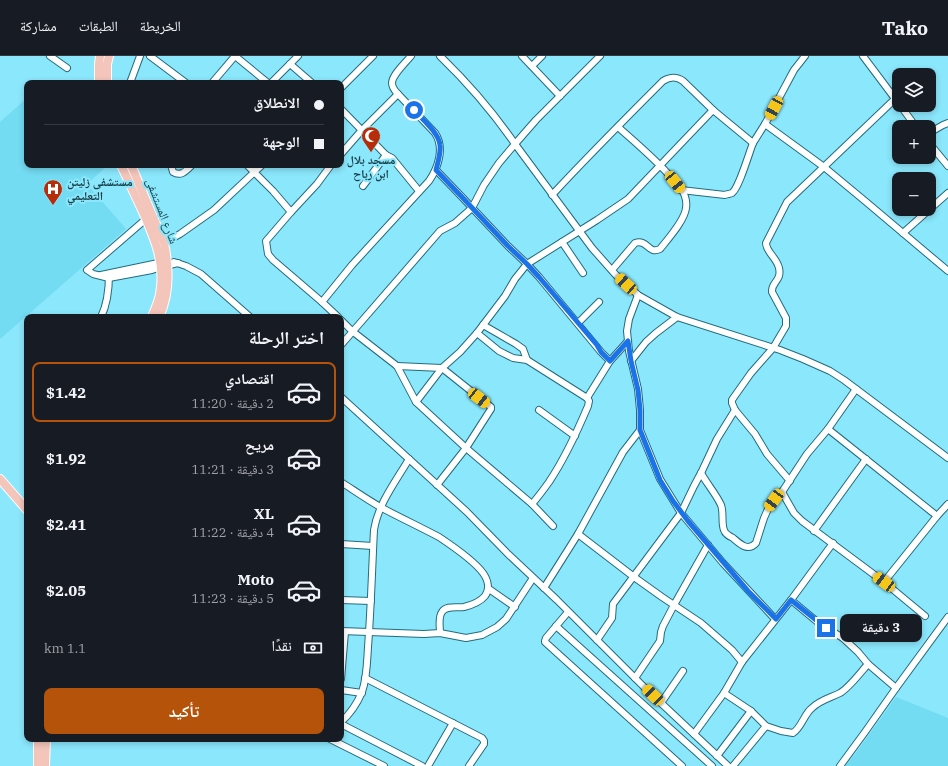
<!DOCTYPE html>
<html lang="ar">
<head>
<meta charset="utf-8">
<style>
	:root { --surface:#171b24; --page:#20242c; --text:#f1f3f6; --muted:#9ea1a6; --line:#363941; --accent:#b45309 }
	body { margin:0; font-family:"IBM Plex Serif","Noto Naskh Arabic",serif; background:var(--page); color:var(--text); direction:rtl; height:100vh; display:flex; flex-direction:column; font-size:15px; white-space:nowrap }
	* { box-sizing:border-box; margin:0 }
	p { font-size:13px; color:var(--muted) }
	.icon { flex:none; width:22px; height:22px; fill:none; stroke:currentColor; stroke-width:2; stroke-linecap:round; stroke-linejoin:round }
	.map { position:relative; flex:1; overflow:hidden; direction:ltr }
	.details { position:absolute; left:24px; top:258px; width:320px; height:428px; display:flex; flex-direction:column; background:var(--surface); border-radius:8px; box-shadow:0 2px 6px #0003; direction:rtl }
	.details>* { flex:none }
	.banner { position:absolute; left:24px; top:24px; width:320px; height:88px; border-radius:8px; box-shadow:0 2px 6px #0003; direction:rtl; display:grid; align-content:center; height:88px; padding:0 20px; background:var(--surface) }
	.tools { position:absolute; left:892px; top:12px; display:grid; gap:8px }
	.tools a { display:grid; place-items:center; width:44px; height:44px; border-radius:8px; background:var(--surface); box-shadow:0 2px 6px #0003; font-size:20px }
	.end { position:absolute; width:18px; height:18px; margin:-9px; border:5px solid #1a73e8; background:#fff; box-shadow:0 0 0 2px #fff }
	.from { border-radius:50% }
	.bubble { position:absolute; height:28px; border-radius:8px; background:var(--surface); box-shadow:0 2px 6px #0003; font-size:13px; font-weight:700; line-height:28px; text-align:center; direction:rtl }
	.car { position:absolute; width:12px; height:24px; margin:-12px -6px; border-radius:5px; box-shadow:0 0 3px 1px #0007; background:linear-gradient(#f5c518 24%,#345 0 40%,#f5c518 0 76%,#345 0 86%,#f5c518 0) }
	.banner b { display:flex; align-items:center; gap:14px; height:38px; font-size:15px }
	.banner b+b { border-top:1px solid var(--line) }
	.banner i { width:10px; height:10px; background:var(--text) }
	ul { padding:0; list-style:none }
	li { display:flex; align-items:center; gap:12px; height:60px; margin:0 8px 6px; padding:0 12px; border:2px solid transparent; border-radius:8px }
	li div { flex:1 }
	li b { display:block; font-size:15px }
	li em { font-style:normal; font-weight:700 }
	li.on { border-color:var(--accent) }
	li>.icon { width:36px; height:36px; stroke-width:1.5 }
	h2 { padding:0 20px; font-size:18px; line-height:48px }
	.pay { display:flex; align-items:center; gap:10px; height:44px; padding:0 20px; font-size:15px }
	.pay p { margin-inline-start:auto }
	.button { display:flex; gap:8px; margin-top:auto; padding:8px 20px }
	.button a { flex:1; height:46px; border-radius:8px; background:var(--accent); color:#fff; font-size:16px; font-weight:700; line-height:46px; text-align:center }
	header { display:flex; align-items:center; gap:24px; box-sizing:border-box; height:56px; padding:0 20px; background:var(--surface); border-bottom:1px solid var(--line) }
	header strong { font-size:19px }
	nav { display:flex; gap:22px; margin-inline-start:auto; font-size:14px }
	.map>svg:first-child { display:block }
</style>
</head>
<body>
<header>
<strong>Tako</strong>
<nav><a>الخريطة</a><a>الطبقات</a><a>مشاركة</a></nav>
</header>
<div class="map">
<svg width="948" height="710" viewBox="0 0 948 710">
	<rect width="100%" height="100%" fill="#8be7fc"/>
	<g fill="#73dbf2">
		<path d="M27,42V109H106L107,110L87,128L126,173L0,283V66Z"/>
		<path d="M896,641L948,662V710H845L856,697Z"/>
	</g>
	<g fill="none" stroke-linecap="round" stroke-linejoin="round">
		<g stroke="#236c7b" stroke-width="8">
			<g id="minor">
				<path d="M50,0L67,12"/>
				<path d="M150,0L186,27"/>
				<path d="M235,0L268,27"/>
				<path d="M522,0L560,40"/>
				<path d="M600,0L536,64L515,88L592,192L615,218L638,239L677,261L780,294L803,303L830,315L844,324L948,402"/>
				<path d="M863,0L899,48"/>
				<path d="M290,8L312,27"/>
				<path d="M532,10L542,0"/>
				<path d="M130,27L140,0"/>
				<path d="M212,27L235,0"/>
				<path d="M271,27L298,0"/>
				<path d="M341,32L373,0"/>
				<path d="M900,49L916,71"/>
				<path d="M341,53L386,99L392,102L419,135"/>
				<path d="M765,68L824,111L865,145L948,215"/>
				<path d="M929,77L943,69L948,67"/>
				<path d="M929,87L948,110"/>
				<path d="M341,98L362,74L398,38"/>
				<path d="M171,109L173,116C181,121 186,115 192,109"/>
				<path d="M247,109L273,135L291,156"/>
				<path d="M436,114L461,140L508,190L527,208L539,221L601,296L610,305L628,285"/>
				<path d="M363,130L386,99"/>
				<path d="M681,134L725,139C727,138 730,138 732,137C739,132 749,97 753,87"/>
				<path d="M552,139C588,100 626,62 663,25C670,21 676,20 683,25L713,54L753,87L765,68L794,14L805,0"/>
				<path d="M146,163L87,214L93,218L109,222L152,214L161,211L178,207"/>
				<path d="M903,177L948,137"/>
				<path d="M562,186L583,217"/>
				<path d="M164,187L180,178L214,154L262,109"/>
				<path d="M174,206L186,210L201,218L250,261"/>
				<path d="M612,214L635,187C648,183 648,199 660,193C668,183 685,164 686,152C687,146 685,139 682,134C678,129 674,124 670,120C654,102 636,87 618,71"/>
				<path d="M101,219L163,206"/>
				<path d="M322,246L273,204L268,198L266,185L291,156L317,128L331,109"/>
				<path d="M101,261C107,249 109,232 109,218"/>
				<path d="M338,261L322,246L352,209L429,125C438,112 445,92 435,77L398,38C395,35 392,32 392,27C392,19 406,6 411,0"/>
				<path d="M341,264L352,275L397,310L416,346L442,312L460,296L477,277L505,240L515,223L527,208L597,164L628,143L713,54"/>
				<path d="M578,267L599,246"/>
				<path d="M483,269L497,277L516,288L523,293L527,304"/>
				<path d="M477,277L499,295L513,302L527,304L587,342L589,345L588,350C577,376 565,402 549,426C544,433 538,441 532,448"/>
				<path d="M341,289L440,175L455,167L472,152L484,129L499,107L515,88C493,56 468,27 440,0"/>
				<path d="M631,305L646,286L656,277L677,261"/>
				<path d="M397,310L442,312L491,351V353L466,392L437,429"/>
				<path d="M341,341L467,456L508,498L557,544L645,632L728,710"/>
				<path d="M587,342L610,305"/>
				<path d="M416,346L466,392L532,448L553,470"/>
				<path d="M539,354L575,380"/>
				<path d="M828,373L937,460"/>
				<path d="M640,374L660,423L681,457L723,507L775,563"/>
				<path d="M701,417C707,428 716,438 721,449C724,457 721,466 724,474C725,478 729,480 733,482C740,488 748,496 756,487L764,462L768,453L782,436L807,398L828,373L856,333"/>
				<path d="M790,425L767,398L755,378L735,354L732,347V344L734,341L751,317L773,292L786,270V262L772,236C771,226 782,225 779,212C777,202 766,196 766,187L787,146L895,43"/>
				<path d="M341,426C355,435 368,444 382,452C401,462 420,471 439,481C451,489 475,506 483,517C488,524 490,533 485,540C480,546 472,549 464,551C457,552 446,549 442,556C438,561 440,571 440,577"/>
				<path d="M782,436L794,457L802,465L884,526L925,560"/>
				<path d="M814,475L866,403"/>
				<path d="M578,478L634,521L662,541L701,567L732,594L742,606"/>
				<path d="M341,488L373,490"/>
				<path d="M884,526L937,460L948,448"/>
				<path d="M544,532L578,478L623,396L640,374V354L638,333L629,295L627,275L629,263L638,239"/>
				<path d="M489,533L515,551"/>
				<path d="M341,544L371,545"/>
				<path d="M791,544L820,568L843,582L858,596L868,608L896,632"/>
				<path d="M568,556L546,582L545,585V586L682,710"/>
				<path d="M556,570L712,710"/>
				<path d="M341,575L424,578L440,577L466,582L482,579L497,571L506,563L533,522"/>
				<path d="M843,582L848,566"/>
				<path d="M597,584L612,562L613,548L681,457L694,430L701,417L717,383L735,354"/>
				<path d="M365,622L482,682L484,685V688L469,710"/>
				<path d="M635,622L660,585L661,576L663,570L674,549L708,489"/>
				<path d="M341,623L345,576"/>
				<path d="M341,634L362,637"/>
				<path d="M724,637L751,655L766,670L781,675L793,677C802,671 804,658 812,652C820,644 830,642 840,637C850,631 860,617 868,608"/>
				<path d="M661,647L683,615"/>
				<path d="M341,666C350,658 357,648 362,636C367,622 367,606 368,591C371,552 372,513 374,474C378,448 396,425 409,403"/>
				<path d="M341,668L422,710"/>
				<path d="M694,678L724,637L742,606L791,544L833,487"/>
				<path d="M330,683L384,710"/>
				<path d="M717,700L751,655"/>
				<path d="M428,710L453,667"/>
				<path d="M733,710L766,670"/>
				<path d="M840,710L865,676L896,632L948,561"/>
			</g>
		</g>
		<g stroke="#fff" stroke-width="10">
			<g id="major">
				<path d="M99,27V8L100,0"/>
				<path d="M107,27V8L109,0"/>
				<path d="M121,109C128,124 135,139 142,154C154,181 166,207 160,238C159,245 155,253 152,261"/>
				<path d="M131,109L164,187C169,211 170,238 159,261"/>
				<path d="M0,423L27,454"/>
				<path d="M38,710V683"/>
				<path d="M45,710L46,683"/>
			</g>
		</g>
		<use href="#minor" stroke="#fff" stroke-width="6"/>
		<use href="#major" stroke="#f4c5bb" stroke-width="8"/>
	</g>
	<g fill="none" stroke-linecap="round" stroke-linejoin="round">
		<path stroke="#1a73e8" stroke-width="5" d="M414,54C422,63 439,77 440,89C441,97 438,106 436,114L461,140L508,190L527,208L539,221L597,289L601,296L610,305L628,285L631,305L638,334L640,354V374L660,424L673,445L688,465L748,535L776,563L791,544L826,572"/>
	</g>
	<defs>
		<g id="mosque-pin" transform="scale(1)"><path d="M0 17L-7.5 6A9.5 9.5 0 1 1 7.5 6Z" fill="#b82d09" stroke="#8be7fc"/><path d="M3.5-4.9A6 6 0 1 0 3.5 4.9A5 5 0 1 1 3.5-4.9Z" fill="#fff"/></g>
		<g id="hospital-pin" transform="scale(1)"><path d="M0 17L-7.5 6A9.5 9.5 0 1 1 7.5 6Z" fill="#b82d09" stroke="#8be7fc"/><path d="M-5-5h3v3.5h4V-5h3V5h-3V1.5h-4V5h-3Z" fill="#fff"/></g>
	</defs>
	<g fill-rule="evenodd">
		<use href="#mosque-pin" x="371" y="80"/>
		<use href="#hospital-pin" x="53" y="133"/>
	</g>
	<g text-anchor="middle" stroke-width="4" stroke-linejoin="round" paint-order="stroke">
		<g font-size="12" font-weight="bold" fill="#183f47" stroke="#8be7fc">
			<text x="371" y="108">مسجد بلال<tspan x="371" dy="14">ابن رباح</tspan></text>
			<text x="67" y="130" text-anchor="start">مستشفى زليتن<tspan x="67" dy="14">التعليمي</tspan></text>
		</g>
		<g font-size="12" fill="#183f47" stroke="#8be7fc">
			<text transform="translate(162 155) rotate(69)" y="4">شارع المستشفى</text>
		</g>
	</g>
</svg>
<div class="tools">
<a><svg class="icon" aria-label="layers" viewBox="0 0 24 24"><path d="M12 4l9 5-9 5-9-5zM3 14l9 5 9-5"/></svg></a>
<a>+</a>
<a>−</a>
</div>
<i class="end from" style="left:414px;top:54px"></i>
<i class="end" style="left:826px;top:572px"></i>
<div class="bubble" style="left:840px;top:558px;width:82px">3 دقيقة</div>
<i class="car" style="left:774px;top:52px;rotate:208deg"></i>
<i class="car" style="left:675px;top:126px;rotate:141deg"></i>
<i class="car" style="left:626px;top:228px;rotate:312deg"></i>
<i class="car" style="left:479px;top:342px;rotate:128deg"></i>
<i class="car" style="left:774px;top:444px;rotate:216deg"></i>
<i class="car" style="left:884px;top:526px;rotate:306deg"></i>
<i class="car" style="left:653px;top:639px;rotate:314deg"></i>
<div class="banner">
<b><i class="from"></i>الانطلاق</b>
<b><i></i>الوجهة</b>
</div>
<section class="details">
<h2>اختر الرحلة</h2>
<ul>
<li class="on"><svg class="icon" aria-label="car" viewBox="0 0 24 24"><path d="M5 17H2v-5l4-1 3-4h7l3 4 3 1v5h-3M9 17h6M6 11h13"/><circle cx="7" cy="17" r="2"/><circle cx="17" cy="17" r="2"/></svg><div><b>اقتصادي</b><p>2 دقيقة · 11:20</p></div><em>$1.42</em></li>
<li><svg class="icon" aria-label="car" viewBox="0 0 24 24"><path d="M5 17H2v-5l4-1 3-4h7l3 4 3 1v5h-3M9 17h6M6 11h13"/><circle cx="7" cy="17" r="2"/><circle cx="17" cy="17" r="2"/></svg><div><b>مريح</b><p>3 دقيقة · 11:21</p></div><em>$1.92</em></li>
<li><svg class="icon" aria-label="car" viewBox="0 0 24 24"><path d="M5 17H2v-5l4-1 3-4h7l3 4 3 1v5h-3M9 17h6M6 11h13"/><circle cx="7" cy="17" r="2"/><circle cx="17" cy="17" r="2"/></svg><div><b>XL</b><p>4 دقيقة · 11:22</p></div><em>$2.41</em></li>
<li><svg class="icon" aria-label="car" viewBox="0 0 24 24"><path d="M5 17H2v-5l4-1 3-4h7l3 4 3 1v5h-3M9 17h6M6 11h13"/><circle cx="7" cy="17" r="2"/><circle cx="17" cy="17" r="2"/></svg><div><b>Moto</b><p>5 دقيقة · 11:23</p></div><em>$2.05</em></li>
</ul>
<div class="pay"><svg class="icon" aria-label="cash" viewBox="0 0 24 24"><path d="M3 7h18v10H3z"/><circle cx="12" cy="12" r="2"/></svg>نقدًا<p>1.1 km</p></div>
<div class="button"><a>تأكيد</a></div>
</section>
</div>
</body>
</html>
